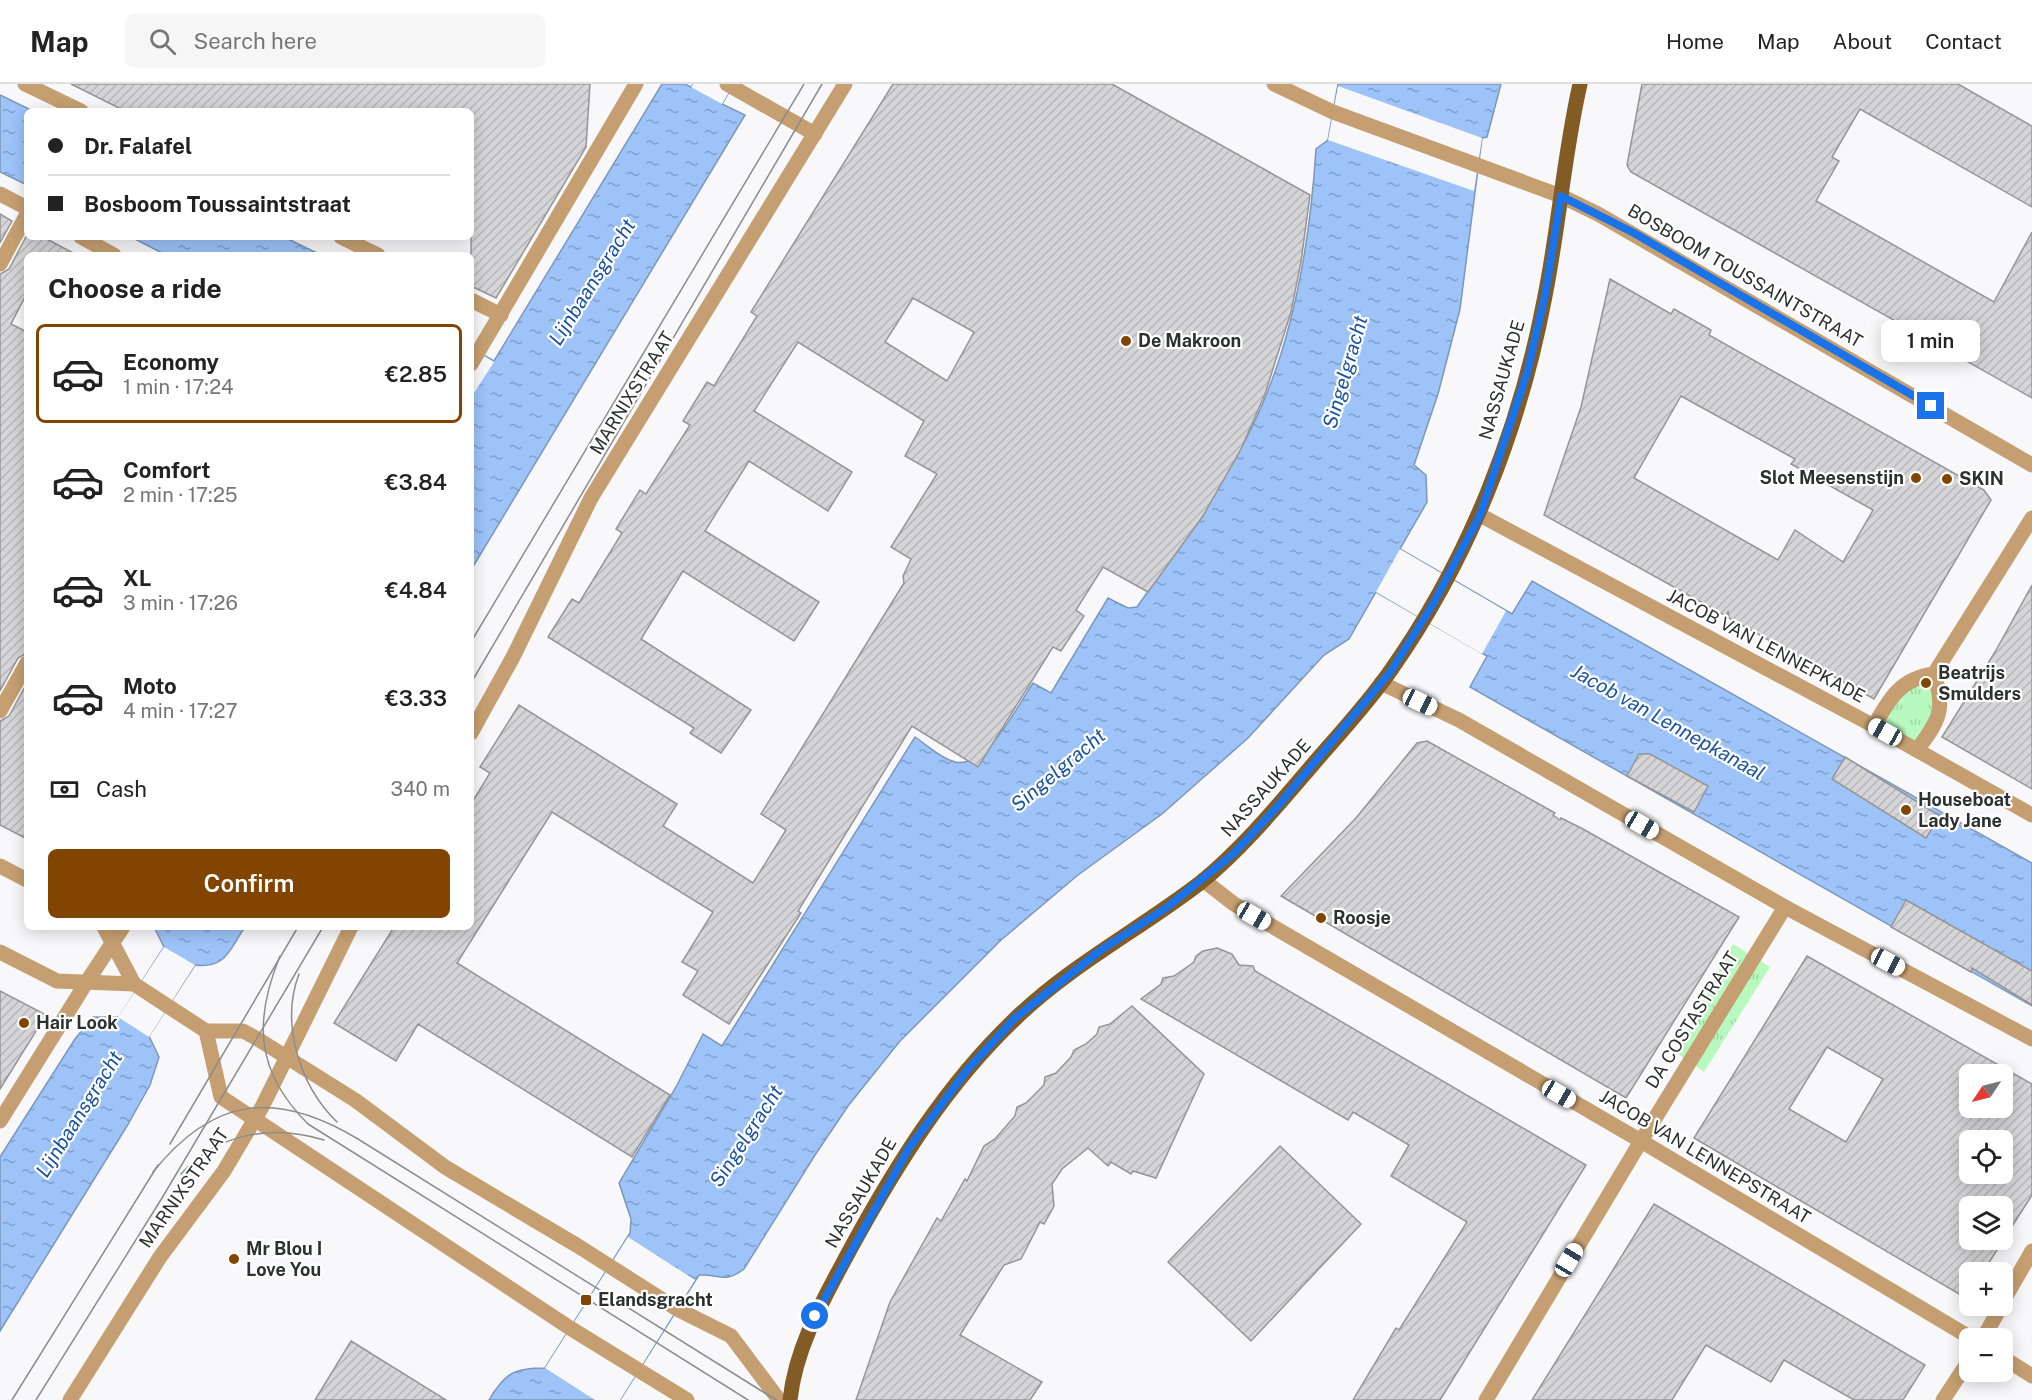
<!DOCTYPE html>
<html lang="en">
<head>
<meta charset="utf-8">
<style>
	:root { --surface:#fff; --page:#f6f6f6; --text:#222; --muted:#767676; --line:#e0e0e0; --accent:#824501 }
	body { margin:0; font-family:"Public Sans",sans-serif; background:var(--page); color:var(--text); height:100vh; display:flex; flex-direction:column; font-size:22px; white-space:nowrap }
	* { box-sizing:border-box; margin:0 }
	p { font-size:20px; color:var(--muted) }
	.icon { flex:none; width:33px; height:33px; fill:none; stroke:currentColor; stroke-width:2; stroke-linecap:round; stroke-linejoin:round }
	.map { position:relative; flex:1; overflow:hidden }
	.panel { position:absolute; left:24px; top:168px; width:450px; height:678px; display:flex; flex-direction:column; background:var(--surface); border-radius:9px; box-shadow:0 3px 15px #0003 }
	.panel>* { flex:none }
	.hud { position:absolute; left:24px; top:24px; width:450px; height:132px; border-radius:9px; box-shadow:0 3px 15px #0003; display:grid; align-content:center; height:132px; padding:0 24px; background:var(--surface) }
	.needle { width:39px; rotate:235deg }
	.tools { position:absolute; left:1959px; top:980px; display:grid; gap:12px }
	.tools a { display:grid; place-items:center; width:54px; height:54px; border-radius:9px; background:var(--surface); box-shadow:0 3px 15px #0003; font-size:30px }
	.end { position:absolute; width:27px; height:27px; margin:-14px; border:8px solid #1a73e8; background:#fff; box-shadow:0 0 0 3px #fff }
	.from { border-radius:50% }
	.bubble { position:absolute; height:42px; border-radius:9px; background:var(--surface); box-shadow:0 3px 15px #0003; font-size:20px; font-weight:600; line-height:42px; text-align:center }
	.car { position:absolute; width:18px; height:36px; margin:-18px -9px; border-radius:8px; box-shadow:0 0 4px 2px #0007; background:linear-gradient(#fff 24%,#345 0 40%,#fff 0 76%,#345 0 86%,#fff 0) }
	.hud b { display:flex; align-items:center; gap:21px; height:57px; font-size:22px }
	.hud b+b { border-top:2px solid var(--line) }
	.hud i { width:15px; height:15px; background:var(--text) }
	ul { padding:0; list-style:none }
	li { display:flex; align-items:center; gap:18px; height:99px; margin:0 12px 9px; padding:0 12px; border:3px solid transparent; border-radius:9px }
	li div { flex:1 }
	li b { display:block; font-size:22px }
	li em { font-style:normal; font-weight:600 }
	li.selected { border-color:var(--accent) }
	li>.icon { width:54px; height:54px; stroke-width:1.5 }
	h2 { padding:0 24px; font-size:27px; line-height:72px }
	.pay { display:flex; align-items:center; gap:15px; height:66px; padding:0 24px; font-size:22px }
	.pay p { margin-inline-start:auto }
	.button { display:flex; gap:12px; margin-top:auto; padding:12px 24px }
	.button a { flex:1; height:69px; border-radius:9px; background:var(--accent); color:#fff; font-size:24px; font-weight:600; line-height:69px; text-align:center }
	header { display:flex; align-items:center; gap:36px; box-sizing:border-box; height:84px; padding:0 30px; background:var(--surface); border-bottom:2px solid var(--line) }
	header strong { font-size:28px }
	nav { display:flex; gap:33px; margin-inline-start:auto; font-size:21px }
	.search { width:420px; height:54px; background:var(--page); display:flex; align-items:center; gap:15px; box-sizing:border-box; padding:0 21px; border-radius:9px; color:var(--muted); font-size:22px }
	.map>svg:first-child { display:block }
</style>
</head>
<body>
<header>
<strong>Map</strong>
<div class="search"><svg class="icon" aria-label="search" viewBox="0 0 24 24"><circle cx="10" cy="10" r="6"/><path d="M15 15l6 6"/></svg>Search here</div>
<nav><a>Home</a><a>Map</a><a>About</a><a>Contact</a></nav>
</header>
<div class="map">
<svg width="2032" height="1316" viewBox="0 0 2032 1316">
	<defs>
		<pattern id="park-tufts" width="24" height="20" patternUnits="userSpaceOnUse" patternTransform="scale(1.5)"><rect width="24" height="20" fill="#b7f9bf"/><path d="M3 7l-1-3M5 7V3M7 7l1-3M15 17l-1-3M17 17v-4M19 17l1-3" fill="none" stroke="#9ed6a4"/></pattern>
		<pattern id="water-ripples" width="26" height="14" patternUnits="userSpaceOnUse" patternTransform="scale(1.5)"><rect width="26" height="14" fill="#9dc3f9"/><path d="M2 4q2-2 4 0t4 0M15 11q2-2 4 0t4 0" fill="none" stroke="#809fca"/></pattern>
		<pattern id="building-hatch" width="6" height="6" patternUnits="userSpaceOnUse" patternTransform="scale(1.5)"><rect width="6" height="6" fill="#d5d5d7"/><path d="M-1 1l2-2M0 6l6-6M5 7l2-2" fill="none" stroke="#b7b7b9"/></pattern>
	</defs>
	<rect width="100%" height="100%" fill="#f8f8fa"/>
	<g fill="url(#park-tufts)">
		<path d="M1927,593C1945,616 1930,638 1918,661L1879,641L1891,621Z"/>
		<path d="M1733,860L1770,883L1704,988L1675,968Z"/>
	</g>
	<g fill="url(#water-ripples)" stroke="#7c97bc" stroke-width="1.5">
		<path d="M662,0H685L691,3L693,0H734L722,20L745,31L471,486V315L474,309L471,307V264L494,277Z"/>
		<path d="M1338,0H1501L1487,53L1482,54L1460,225L1438,310L1414,381L1426,391L1427,418L1400,465L1512,530L1532,497L2032,779V922L1470,603L1487,572L1376,508L1349,555L1324,571L1248,654L1162,730L1078,791L1001,856L900,957L848,1022L815,1071L744,1185C724,1200 720,1190 699,1191L620,1316H489C505,1289 514,1284 545,1284L630,1149L631,1135L619,1099L676,1003L703,950L722,962L915,653C927,661 940,674 955,678C987,685 1018,621 1033,599L1051,609L1108,514L1128,524L1137,523C1177,466 1219,410 1250,347C1293,262 1310,159 1316,65L1328,56Z"/>
		<path d="M0,11L33,27H27V101L0,88Z"/>
		<path d="M131,153H284L321,171H166Z"/>
		<path d="M154,843H245C229,866 226,885 195,881L149,952L159,973L150,1001L127,1042L0,1247V1073L75,955L93,933H119L164,863Z"/>
	</g>
	<g fill="#f8f8fa">
		<path d="M693,0H734L722,20L691,3Z"/>
		<path d="M1338,2L1482,54L1474,107L1328,56Z"/>
		<path d="M471,264L494,278L474,309L471,307Z"/>
		<path d="M1400,465L1506,527L1482,570L1376,508Z"/>
		<path d="M164,863L195,881L149,953L118,933Z"/>
		<path d="M628,1153L695,1196L620,1316H595L545,1284Z"/>
	</g>
	<g fill="url(#building-hatch)" stroke="#959597" stroke-width="1.5" fill-rule="evenodd">
		<path d="M71,0H590L586,63L496,214L471,202V27H125Z"/>
		<path d="M893,0H1112L1310,111L1301,178L1291,228L1265,310L1241,365L1203,432L1148,508L1103,483L1076,526L1084,532L1061,567L1053,563L978,683L912,642L798,827L801,829L729,940L683,911L698,887L682,878L713,828L552,728L457,879L670,1011L632,1073L418,940L396,977L334,939L394,843H471V720L490,689L480,683L519,621L677,720L663,742L753,799L786,746L761,730L904,499L903,492L911,475L891,463L937,390L905,372L924,337L798,258L754,327L852,388L828,427L749,377L705,447L819,518L794,557L683,487L641,555L751,626L721,669L690,649L694,644L548,553L572,515L579,519L622,449L616,445L640,406L646,410L690,341L683,337L707,298L714,302L757,232L751,228ZM913,214L974,248L947,297L885,258Z"/>
		<path d="M1642,0H1958L2032,42V123L1860,25L1832,73L1839,77L1816,117L1994,218L2032,148V314L1631,88L1627,81Z"/>
		<path d="M0,130L12,137L0,159Z"/>
		<path d="M27,151V153H43L77,171H27V209L11,240L27,248V569L18,574L0,607V190L9,185Z"/>
		<path d="M1610,195L1671,230L1674,225L1711,246L1709,251L1984,406L1991,416L1874,615L1729,534L1728,528L1726,532L1544,431L1581,323ZM1681,312L1795,375L1791,380L1873,426L1843,478L1795,446L1778,476L1634,394Z"/>
		<path d="M2032,501V705L1942,653L1995,568Z"/>
		<path d="M27,599V755L0,741V637L9,632Z"/>
		<path d="M1427,657L1555,729L1553,731L1560,736L1561,734L1583,745L1739,833L1626,1014L1281,812L1356,734L1417,659Z"/>
		<path d="M1639,670H1650L1708,702L1694,728L1627,692Z"/>
		<path d="M1845,673L1940,732L1926,754L1832,695Z"/>
		<path d="M1906,816L2032,887V921L1972,884L1971,888L1891,843Z"/>
		<path d="M1217,864L1232,870L1239,881L1253,882L1255,887L1586,1081L1440,1316H1353L1396,1244L1399,1246L1467,1138L1391,1092L1409,1061L1353,1028L1348,1036L1141,915L1161,900L1163,894L1174,892L1194,878L1196,872L1203,867Z"/>
		<path d="M1807,872L2032,1000V1111L1983,1188H1970V1209L1966,1214L1694,1054ZM1827,963L1883,995L1846,1058L1789,1025ZM1970,990H2002V1023H1970ZM1970,1056H2002V1089H1970ZM1970,1122H2002V1155H1970Z"/>
		<path d="M0,907L46,931L0,1005Z"/>
		<path d="M1132,922L1204,990L1156,1094L1133,1087L1131,1090L1111,1078L1108,1082L1088,1064L1062,1085L1052,1100L1054,1122L1044,1140L1040,1138L1021,1175L1004,1181L960,1251L1042,1298L1030,1316H856L890,1218L937,1134L941,1137L965,1095L967,1097L984,1062L995,1055L1015,1032L1017,1023L1026,1019L1044,1001L1045,993L1056,989L1071,973L1074,966L1086,960L1097,950L1099,943L1110,940Z"/>
		<path d="M1280,1062L1361,1140L1251,1257L1168,1178Z"/>
		<path d="M1654,1120L1925,1281L1903,1316H1854L1784,1276L1771,1298L1706,1261L1672,1316H1532Z"/>
		<path d="M351,1257L446,1316H315Z"/>
	</g>
	<g fill="none" stroke-linecap="round" stroke-linejoin="round">
		<g stroke="#c59f71" stroke-width="15">
			<path d="M1874,642C1889,615 1901,594 1934,590L2032,434"/>
			<path d="M1917,666C1939,637 1946,625 1934,590"/>
			<path d="M0,1037L86,899"/>
			<path d="M1641,1057L1785,823"/>
		</g>
		<g stroke="#c59f71" stroke-width="15">
			<path d="M25,0L81,27"/>
			<path d="M727,0L815,50"/>
			<path d="M1274,0L1333,28L1561,112L1598,130L2032,381"/>
			<path d="M0,110L27,124"/>
			<path d="M81,153L114,171"/>
			<path d="M341,153L378,171"/>
			<path d="M0,180L27,130"/>
			<path d="M471,216L501,231"/>
			<path d="M471,280L636,0"/>
			<path d="M1480,431L1874,642L2032,731"/>
			<path d="M1381,599L1459,636L1785,823L2032,955"/>
			<path d="M0,627L27,579"/>
			<path d="M471,649L513,573L591,414L845,0"/>
			<path d="M0,782L27,796"/>
			<path d="M1203,796L1234,820L1641,1057L1971,1254"/>
			<path d="M104,843L134,900"/>
			<path d="M0,868L57,897L134,900"/>
			<path d="M86,899L123,843"/>
			<path d="M134,900L206,947H243L256,954L355,1016L445,1083L578,1162L677,1225L731,1252L779,1316"/>
			<path d="M206,947L221,1013L570,1244L687,1316"/>
			<path d="M2002,1219L2032,1167"/>
			<path d="M1983,1254L2002,1221"/>
			<path d="M2002,1273L2032,1292"/>
			<path d="M70,1316L160,1173L224,1087L262,1023L351,843"/>
			<path d="M1486,1316L1641,1057"/>
			<path d="M1943,1316L1970,1275"/>
		</g>
		<path stroke="#825b25" stroke-width="15" d="M790,1316C796,1260 826,1211 852,1162C897,1080 946,1001 1014,936C1069,882 1139,846 1200,799C1243,764 1279,720 1315,678C1341,648 1369,618 1391,586C1469,475 1520,345 1545,212C1559,142 1564,70 1580,0"/>
		<g stroke="#8b8c8d" stroke-width="1.5">
			<path d="M471,558L804,0"/>
			<path d="M471,599L822,0"/>
			<path d="M280,872C253,938 256,988 308,1040L748,1316"/>
			<path d="M299,890C280,940 300,1002 337,1038"/>
			<path d="M170,1060L298,843"/>
			<path d="M153,1088C214,1012 276,1006 358,1055L776,1316"/>
			<path d="M181,1090C217,1049 273,1040 324,1056"/>
			<path d="M12,1316L158,1081"/>
			<path d="M36,1316L162,1114L323,843"/>
		</g>
	</g>
	<g fill="none" stroke-linecap="round" stroke-linejoin="round">
		<path stroke="#1a73e8" stroke-width="8" d="M815,1232L909,1064L967,986L1015,934L1101,866L1166,824L1233,770L1277,723L1391,587L1433,520L1480,431L1527,289L1545,211L1561,112L1634,149L1931,322"/>
	</g>
	<g fill="#824501" stroke="#fff" stroke-width="2">
		<circle cx="1126" cy="257" r="6"/>
		<circle cx="1916" cy="394" r="6"/>
		<circle cx="1947" cy="395" r="6"/>
		<circle cx="1926" cy="599" r="6"/>
		<circle cx="1906" cy="726" r="6"/>
		<circle cx="1321" cy="834" r="6"/>
		<circle cx="24" cy="939" r="6"/>
		<circle cx="234" cy="1175" r="6"/>
		<rect x="580" y="1210" width="12" height="12" rx="3"/>
	</g>
	<g text-anchor="middle" stroke-width="4.5" stroke-linejoin="round" paint-order="stroke">
		<g font-size="18" fill="#2e2f2f" stroke="#fff">
			<text transform="translate(1745 192) rotate(30)" y="6">BOSBOOM TOUSSAINTSTRAAT</text>
			<text transform="translate(1502 296) rotate(-74)" y="6">NASSAUKADE</text>
			<text transform="translate(632 309) rotate(-58)" y="6">MARNIXSTRAAT</text>
			<text transform="translate(1766 562) rotate(28)" y="6">JACOB VAN LENNEPKADE</text>
			<text transform="translate(1266 704) rotate(-48)" y="6">NASSAUKADE</text>
			<text transform="translate(1692 936) rotate(-58)" y="6">DA COSTASTRAAT</text>
			<text transform="translate(1705 1073) rotate(31)" y="6">JACOB VAN LENNEPSTRAAT</text>
			<text transform="translate(184 1104) rotate(-55)" y="6">MARNIXSTRAAT</text>
			<text transform="translate(861 1109) rotate(-60)" y="6">NASSAUKADE</text>
		</g>
		<g font-size="18" font-weight="bold" fill="#2e2f2f" stroke="#fff" text-anchor="start">
			<text x="1138" y="263">De Makroon</text>
			<text x="1904" y="400" text-anchor="end">Slot Meesenstijn</text>
			<text x="1959" y="401">SKIN</text>
			<text x="1938" y="595">Beatrijs<tspan x="1938" dy="21">Smulders</tspan></text>
			<text x="1918" y="722">Houseboat<tspan x="1918" dy="21">Lady Jane</tspan></text>
			<text x="1333" y="840">Roosje</text>
			<text x="36" y="945">Hair Look</text>
			<text x="246" y="1171">Mr Blou I<tspan x="246" dy="21">Love You</tspan></text>
			<text x="598" y="1222">Elandsgracht</text>
		</g>
		<g font-size="20" font-style="italic" fill="#1953a1" stroke="#fff">
			<text transform="translate(592 198) rotate(-58)" y="7">Lijnbaansgracht</text>
			<text transform="translate(1345 288) rotate(-74)" y="7">Singelgracht</text>
			<text transform="translate(1668 638) rotate(29)" y="7">Jacob van Lennepkanaal</text>
			<text transform="translate(1058 686) rotate(-40)" y="7">Singelgracht</text>
			<text transform="translate(79 1030) rotate(-58)" y="7">Lijnbaansgracht</text>
			<text transform="translate(746 1052) rotate(-57)" y="7">Singelgracht</text>
		</g>
	</g>
</svg>
<div class="tools">
<a><svg class="needle" viewBox="-14 -14 28 28"><path d="M0-13l5 13h-10z" fill="#e53935"/><path d="M0 13l5-13h-10z" fill="#767676"/></svg></a>
<a><svg class="icon" aria-label="locate" viewBox="0 0 24 24"><circle cx="12" cy="12" r="6"/><path d="M12 2v4M12 18v4M2 12h4M18 12h4"/></svg></a>
<a><svg class="icon" aria-label="layers" viewBox="0 0 24 24"><path d="M12 4l9 5-9 5-9-5zM3 14l9 5 9-5"/></svg></a>
<a>+</a>
<a>−</a>
</div>
<i class="end from" style="left:815px;top:1232px"></i>
<i class="end" style="left:1931px;top:322px"></i>
<div class="bubble" style="left:1881px;top:236px;width:99px">1 min</div>
<i class="car" style="left:1420px;top:618px;rotate:115deg"></i>
<i class="car" style="left:1885px;top:648px;rotate:299deg"></i>
<i class="car" style="left:1642px;top:741px;rotate:120deg"></i>
<i class="car" style="left:1254px;top:832px;rotate:120deg"></i>
<i class="car" style="left:1888px;top:878px;rotate:118deg"></i>
<i class="car" style="left:1559px;top:1010px;rotate:120deg"></i>
<i class="car" style="left:1569px;top:1176px;rotate:31deg"></i>
<div class="hud">
<b><i class="from"></i>Dr. Falafel</b>
<b><i></i>Bosboom Toussaintstraat</b>
</div>
<section class="panel">
<h2>Choose a ride</h2>
<ul>
<li class="selected"><svg class="icon" aria-label="car" viewBox="0 0 24 24"><path d="M5 17H2v-5l4-1 3-4h7l3 4 3 1v5h-3M9 17h6M6 11h13"/><circle cx="7" cy="17" r="2"/><circle cx="17" cy="17" r="2"/></svg><div><b>Economy</b><p>1 min · 17:24</p></div><em>€2.85</em></li>
<li><svg class="icon" aria-label="car" viewBox="0 0 24 24"><path d="M5 17H2v-5l4-1 3-4h7l3 4 3 1v5h-3M9 17h6M6 11h13"/><circle cx="7" cy="17" r="2"/><circle cx="17" cy="17" r="2"/></svg><div><b>Comfort</b><p>2 min · 17:25</p></div><em>€3.84</em></li>
<li><svg class="icon" aria-label="car" viewBox="0 0 24 24"><path d="M5 17H2v-5l4-1 3-4h7l3 4 3 1v5h-3M9 17h6M6 11h13"/><circle cx="7" cy="17" r="2"/><circle cx="17" cy="17" r="2"/></svg><div><b>XL</b><p>3 min · 17:26</p></div><em>€4.84</em></li>
<li><svg class="icon" aria-label="car" viewBox="0 0 24 24"><path d="M5 17H2v-5l4-1 3-4h7l3 4 3 1v5h-3M9 17h6M6 11h13"/><circle cx="7" cy="17" r="2"/><circle cx="17" cy="17" r="2"/></svg><div><b>Moto</b><p>4 min · 17:27</p></div><em>€3.33</em></li>
</ul>
<div class="pay"><svg class="icon" aria-label="cash" viewBox="0 0 24 24"><path d="M3 7h18v10H3z"/><circle cx="12" cy="12" r="2"/></svg>Cash<p>340 m</p></div>
<div class="button"><a>Confirm</a></div>
</section>
</div>
</body>
</html>
